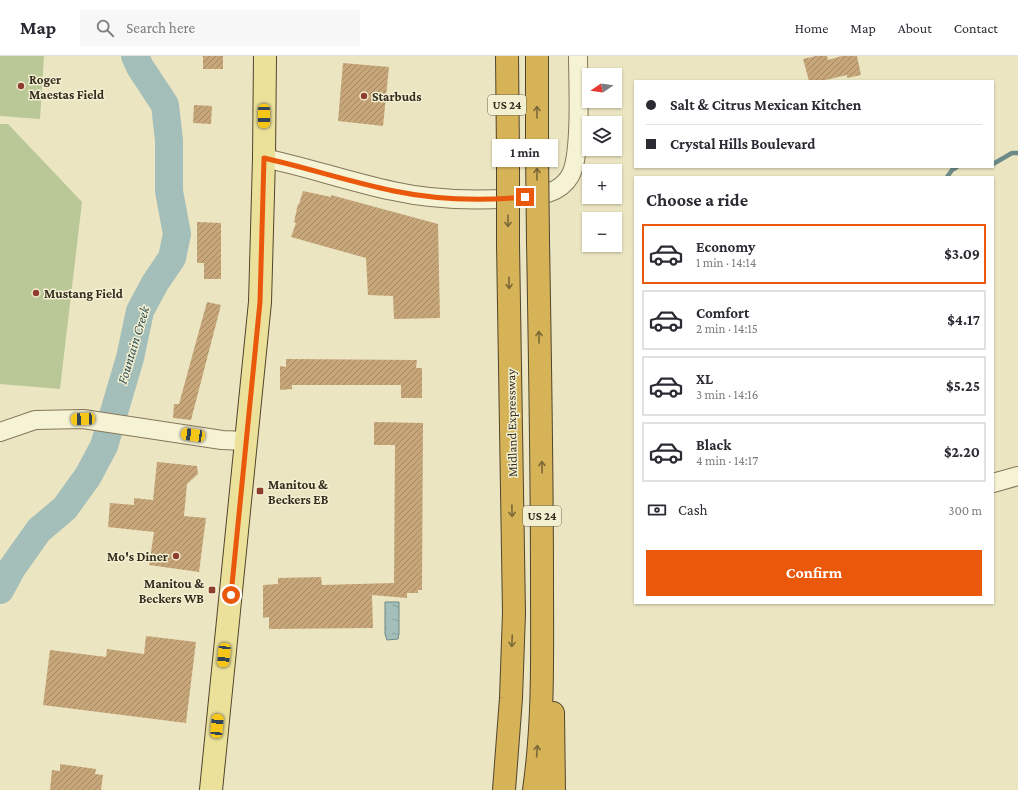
<!DOCTYPE html>
<html lang="en">
<head>
<meta charset="utf-8">
<style>
	:root { --surface:#fff; --page:#f7f7f7; --text:#2b2b33; --muted:#7c7c81; --line:#e1e1e2; --accent:#ea580c }
	body { margin:0; font-family:"Crimson Pro",serif; background:var(--page); color:var(--text); height:100vh; display:flex; flex-direction:column; font-size:15px; white-space:nowrap }
	* { box-sizing:border-box; margin:0 }
	p { font-size:13px; color:var(--muted) }
	.icon { flex:none; width:22px; height:22px; fill:none; stroke:currentColor; stroke-width:2; stroke-linecap:round; stroke-linejoin:round }
	.map { position:relative; flex:1; overflow:hidden }
	.sheet { position:absolute; left:634px; top:120px; width:360px; height:428px; display:flex; flex-direction:column; background:var(--surface); border-radius:0px; box-shadow:0 1px 3px #0004 }
	.sheet>* { flex:none }
	.hud { position:absolute; left:634px; top:24px; width:360px; height:88px; border-radius:0px; box-shadow:0 1px 3px #0004; display:grid; align-content:center; height:88px; padding:0 12px; background:var(--surface) }
	.needle { width:26px; rotate:257deg }
	.fabs { position:absolute; left:582px; top:12px; display:grid; gap:8px }
	.fabs a { display:grid; place-items:center; width:40px; height:40px; border-radius:0px; background:var(--surface); box-shadow:0 1px 3px #0004; font-size:20px }
	.end { position:absolute; width:18px; height:18px; margin:-9px; border:5px solid #ea580c; background:#fff; box-shadow:0 0 0 2px #fff }
	.from { border-radius:50% }
	.bubble { position:absolute; height:28px; border-radius:0px; background:var(--surface); box-shadow:0 1px 3px #0004; font-size:13px; font-weight:700; line-height:28px; text-align:center }
	.car { position:absolute; width:12px; height:24px; margin:-12px -6px; border-radius:5px; box-shadow:0 0 3px 1px #0007; background:linear-gradient(#f5c518 24%,#345 0 40%,#f5c518 0 76%,#345 0 86%,#f5c518 0) }
	.hud b { display:flex; align-items:center; gap:14px; height:38px; font-size:15px }
	.hud b+b { border-top:1px solid var(--line) }
	.hud i { width:10px; height:10px; background:var(--text) }
	ul { padding:0; list-style:none }
	li { display:flex; align-items:center; gap:12px; height:60px; margin:0 8px 6px; padding:0 4px; border:2px solid var(--line); border-radius:0px }
	li div { flex:1 }
	li b { display:block; font-size:15px }
	li em { font-style:normal; font-weight:700 }
	li.selected { border-color:var(--accent) }
	li>.icon { width:36px; height:36px; stroke-width:1.5 }
	h2 { padding:0 12px; font-size:18px; line-height:48px }
	.pay { display:flex; align-items:center; gap:10px; height:44px; padding:0 12px; font-size:15px }
	.pay p { margin-inline-start:auto }
	.primary-button { display:flex; gap:8px; margin-top:auto; padding:8px 12px }
	.primary-button a { flex:1; height:46px; border-radius:0px; background:var(--accent); color:#fff; font-size:16px; font-weight:700; line-height:46px; text-align:center }
	header { display:flex; align-items:center; gap:24px; box-sizing:border-box; height:56px; padding:0 20px; background:var(--surface); border-bottom:1px solid var(--line) }
	header strong { font-size:19px }
	nav { display:flex; gap:22px; margin-inline-start:auto; font-size:14px }
	.search { width:280px; height:36px; background:var(--page); display:flex; align-items:center; gap:10px; box-sizing:border-box; padding:0 14px; border-radius:0px; color:var(--muted); font-size:15px }
	.map>svg:first-child { display:block }
</style>
</head>
<body>
<header>
<strong>Map</strong>
<div class="search"><svg class="icon" aria-label="search" viewBox="0 0 24 24"><circle cx="10" cy="10" r="6"/><path d="M15 15l6 6"/></svg>Search here</div>
<nav><a>Home</a><a>Map</a><a>About</a><a>Contact</a></nav>
</header>
<div class="map">
<svg width="1018" height="734" viewBox="0 0 1018 734">
	<defs>
		<pattern id="water-ripples" width="26" height="14" patternUnits="userSpaceOnUse"><rect width="26" height="14" fill="#a4beba"/><path d="M2 4q2-2 4 0t4 0M15 11q2-2 4 0t4 0" fill="none" stroke="#8ea39f"/></pattern>
		<pattern id="building-hatch" width="6" height="6" patternUnits="userSpaceOnUse"><rect width="6" height="6" fill="#c7a77a"/><path d="M-1 1l2-2M0 6l6-6M5 7l2-2" fill="none" stroke="#a28863"/></pattern>
	</defs>
	<rect width="100%" height="100%" fill="#ebe5c2"/>
	<g fill="#bac897">
		<path d="M0,0H44L40,63L0,60Z"/>
		<path d="M0,68H8L82,146L60,333L0,328Z"/>
	</g>
	<path fill="url(#water-ripples)" stroke="#6c8b88" d="M385,546H399V578L398,583L387,584L385,578Z"/>
	<g fill="none" stroke-linecap="round" stroke-linejoin="round">
		<g stroke="#6c8b88" stroke-width="4.5">
			<path d="M993,108L1012,97H1018"/>
			<path d="M947,121L952,114L957,111"/>
		</g>
		<path stroke="#a4beba" stroke-width="28" d="M0,534L12,512L39,474L65,452L88,420L104,390L130,302L140,255L155,227L172,202L177,178L169,135V84L165,49L140,11L135,0"/>
	</g>
	<g fill="url(#building-hatch)">
		<rect x="203" y="0" width="20" height="13"/>
		<path d="M816,0H827L828,4L842,0H857L861,19L847,22V19L821,25H809L803,3Z"/>
		<path d="M343,7L389,11L383,70L338,65Z"/>
		<path d="M194,49L212,50L211,68L193,67Z"/>
		<path d="M303,135L331,141V139L438,168L440,262L394,263L393,240L368,239L366,202L291,181L296,167L294,166L298,148H299Z"/>
		<path d="M197,166L221,167V223H204V207H197Z"/>
		<path d="M207,246L221,249L191,364L173,362L174,348H179Z"/>
		<path d="M286,303L417,304L416,312H422V342H401V329H292V333L280,334V310L286,311Z"/>
		<path d="M374,366L423,367L422,534H418V537H407V542L372,539L373,572L269,573V561L263,562V529L278,528V522L321,521L322,529L394,527L395,389H374Z"/>
		<path d="M157,406L197,410L198,418L187,428L184,460L206,462L199,516L149,509L154,476L108,471L110,447L134,449V442L153,444Z"/>
		<path d="M146,580L196,586L186,667L43,649L50,594L106,601L107,593L144,598Z"/>
		<path d="M60,708L96,713L95,718L103,719L101,734H50L52,714L60,715Z"/>
	</g>
	<g fill="none" stroke-linecap="round" stroke-linejoin="round">
		<g stroke="#84775a" stroke-width="20">
			<g id="minor">
				<path d="M264,102C307,111 350,126 393,135C433,144 476,145 517,142C537,140 559,139 570,120C582,100 578,26 578,0"/>
				<path d="M0,376L35,364L83,363L222,384L247,385"/>
				<path d="M993,427L1018,420"/>
			</g>
		</g>
		<g stroke="#51452e" stroke-width="24">
			<path id="major" d="M211,734L260,246L264,102L265,0"/>
		</g>
		<g stroke="#51452e" stroke-width="24">
			<g id="highway">
				<path d="M507,0L508,98"/>
				<path d="M537,0V95"/>
				<path d="M553,657L554,734"/>
				<path d="M504,734L511,642L514,557L508,188"/>
				<path d="M534,734C544,665 542,594 542,525C542,412 540,299 538,185"/>
			</g>
		</g>
		<use href="#minor" stroke="#f6f2d4" stroke-width="18"/>
		<use href="#major" stroke="#ece19b" stroke-width="22"/>
		<use href="#highway" stroke="#d6b357" stroke-width="22"/>
		<g stroke="#51452e" stroke-width="24" stroke-linecap="butt">
			<g id="highway-bridge">
				<path d="M537,95L538,185"/>
				<path d="M508,98V188"/>
			</g>
		</g>
		<use href="#highway-bridge" stroke="#d6b357" stroke-width="22"/>
	</g>
	<defs><path id="oneway-shaft" d="M-6 0H5M1.5-3L5.5 0L1.5 3" fill="none" stroke-width="1.6" stroke-linecap="round" stroke-linejoin="round"/></defs>
	<g stroke="#7d6938">
		<use href="#oneway-shaft" transform="translate(537 56) rotate(-90)"/>
		<use href="#oneway-shaft" transform="translate(537 118) rotate(-90)"/>
		<use href="#oneway-shaft" transform="translate(508 165) rotate(90)"/>
		<use href="#oneway-shaft" transform="translate(509 227) rotate(89)"/>
		<use href="#oneway-shaft" transform="translate(539 281) rotate(-91)"/>
		<use href="#oneway-shaft" transform="translate(542 411) rotate(-91)"/>
		<use href="#oneway-shaft" transform="translate(512 455) rotate(89)"/>
		<use href="#oneway-shaft" transform="translate(512 585) rotate(93)"/>
		<use href="#oneway-shaft" transform="translate(537 695) rotate(-86)"/>
	</g>
	<g fill="none" stroke-linecap="round" stroke-linejoin="round">
		<path stroke="#ea580c" stroke-width="5" d="M231,539L260,246L264,102C308,112 350,126 394,135C437,144 481,145 525,141"/>
	</g>
	<g fill="#8f3d2e" stroke="#f3efd1" stroke-width="1.5">
		<circle cx="21" cy="30" r="4"/>
		<circle cx="364" cy="40" r="4"/>
		<circle cx="36" cy="237" r="4"/>
		<rect x="256" y="431" width="8" height="8" rx="2"/>
		<circle cx="176" cy="500" r="4"/>
		<rect x="208" y="530" width="8" height="8" rx="2"/>
	</g>
	<g text-anchor="middle" stroke-width="3" stroke-linejoin="round" paint-order="stroke">
		<g fill="#f3efd1" stroke="#6d6654" stroke-width="1">
			<rect x="488" y="39" width="38" height="20" rx="3"/>
			<rect x="523" y="450" width="38" height="20" rx="3"/>
		</g>
		<g font-size="12" font-weight="bold" fill="#342c1e">
			<text x="507" y="53">US 24</text>
			<text x="542" y="464">US 24</text>
		</g>
		<g font-size="13" font-weight="bold" fill="#342c1e" stroke="#f3efd1" text-anchor="start">
			<text x="29" y="28">Roger<tspan x="29" dy="15">Maestas Field</tspan></text>
			<text x="372" y="45">Starbuds</text>
			<text x="44" y="242">Mustang Field</text>
			<text x="268" y="433">Manitou &amp;<tspan x="268" dy="15">Beckers EB</tspan></text>
			<text x="168" y="505" text-anchor="end">Mo's Diner</text>
			<text x="204" y="532" text-anchor="end">Manitou &amp;<tspan x="204" dy="15">Beckers WB</tspan></text>
		</g>
		<g font-size="13" fill="#342c1e" stroke="#f3efd1">
			<text transform="translate(511 367) rotate(-91)" y="5">Midland Expressway</text>
		</g>
		<g font-size="14" font-style="italic" fill="#2e4f53" stroke="#f3efd1">
			<text transform="translate(133 289) rotate(-73)" y="5">Fountain Creek</text>
		</g>
	</g>
</svg>
<div class="fabs">
<a><svg class="needle" viewBox="-14 -14 28 28"><path d="M0-13l5 13h-10z" fill="#e53935"/><path d="M0 13l5-13h-10z" fill="#7c7c81"/></svg></a>
<a><svg class="icon" aria-label="layers" viewBox="0 0 24 24"><path d="M12 4l9 5-9 5-9-5zM3 14l9 5 9-5"/></svg></a>
<a>+</a>
<a>−</a>
</div>
<i class="end from" style="left:231px;top:539px"></i>
<i class="end" style="left:525px;top:141px"></i>
<div class="bubble" style="left:492px;top:83px;width:66px">1 min</div>
<i class="car" style="left:264px;top:60px;rotate:180deg"></i>
<i class="car" style="left:83px;top:363px;rotate:268deg"></i>
<i class="car" style="left:193px;top:379px;rotate:278deg"></i>
<i class="car" style="left:224px;top:599px;rotate:186deg"></i>
<i class="car" style="left:217px;top:670px;rotate:5deg"></i>
<div class="hud">
<b><i class="from"></i>Salt &amp; Citrus Mexican Kitchen</b>
<b><i></i>Crystal Hills Boulevard</b>
</div>
<section class="sheet">
<h2>Choose a ride</h2>
<ul>
<li class="selected"><svg class="icon" aria-label="car" viewBox="0 0 24 24"><path d="M5 17H2v-5l4-1 3-4h7l3 4 3 1v5h-3M9 17h6M6 11h13"/><circle cx="7" cy="17" r="2"/><circle cx="17" cy="17" r="2"/></svg><div><b>Economy</b><p>1 min · 14:14</p></div><em>$3.09</em></li>
<li><svg class="icon" aria-label="car" viewBox="0 0 24 24"><path d="M5 17H2v-5l4-1 3-4h7l3 4 3 1v5h-3M9 17h6M6 11h13"/><circle cx="7" cy="17" r="2"/><circle cx="17" cy="17" r="2"/></svg><div><b>Comfort</b><p>2 min · 14:15</p></div><em>$4.17</em></li>
<li><svg class="icon" aria-label="car" viewBox="0 0 24 24"><path d="M5 17H2v-5l4-1 3-4h7l3 4 3 1v5h-3M9 17h6M6 11h13"/><circle cx="7" cy="17" r="2"/><circle cx="17" cy="17" r="2"/></svg><div><b>XL</b><p>3 min · 14:16</p></div><em>$5.25</em></li>
<li><svg class="icon" aria-label="car" viewBox="0 0 24 24"><path d="M5 17H2v-5l4-1 3-4h7l3 4 3 1v5h-3M9 17h6M6 11h13"/><circle cx="7" cy="17" r="2"/><circle cx="17" cy="17" r="2"/></svg><div><b>Black</b><p>4 min · 14:17</p></div><em>$2.20</em></li>
</ul>
<div class="pay"><svg class="icon" aria-label="cash" viewBox="0 0 24 24"><path d="M3 7h18v10H3z"/><circle cx="12" cy="12" r="2"/></svg>Cash<p>300 m</p></div>
<div class="primary-button"><a>Confirm</a></div>
</section>
</div>
</body>
</html>
